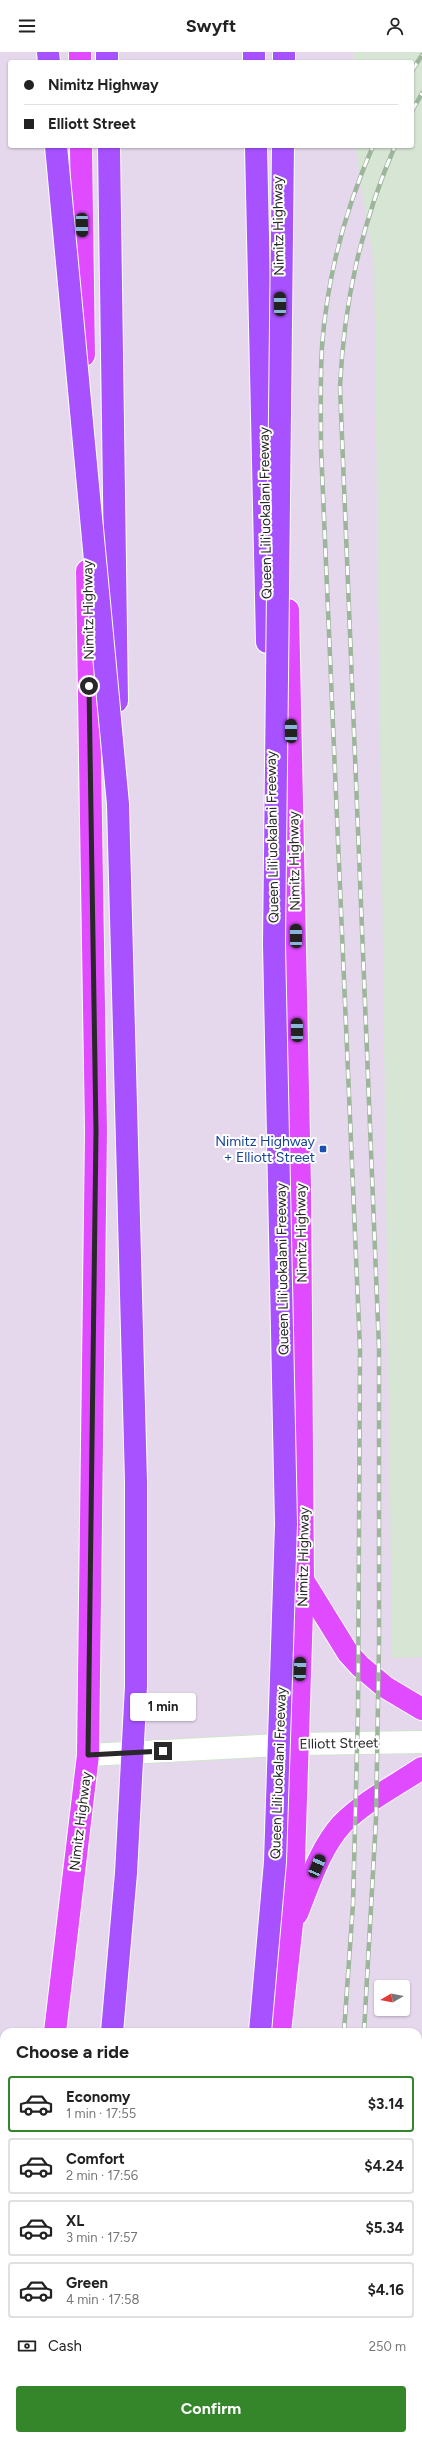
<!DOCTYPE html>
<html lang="en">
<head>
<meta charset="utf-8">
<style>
	:root { --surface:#fff; --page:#f6f6f6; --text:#222; --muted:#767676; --line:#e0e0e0; --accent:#35852a }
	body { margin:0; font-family:Figtree,sans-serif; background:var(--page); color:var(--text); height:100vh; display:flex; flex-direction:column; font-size:15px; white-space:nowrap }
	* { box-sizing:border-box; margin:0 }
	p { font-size:13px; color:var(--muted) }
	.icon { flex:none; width:22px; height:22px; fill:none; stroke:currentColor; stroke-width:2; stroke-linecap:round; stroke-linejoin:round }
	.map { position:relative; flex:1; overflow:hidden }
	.side { position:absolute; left:0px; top:1976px; width:422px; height:412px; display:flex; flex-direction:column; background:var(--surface); border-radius:12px 12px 0 0; box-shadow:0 1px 3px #0004 }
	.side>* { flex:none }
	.banner { position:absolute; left:8px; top:8px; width:406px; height:88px; border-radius:4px; box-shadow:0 1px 3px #0004; display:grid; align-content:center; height:88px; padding:0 16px; background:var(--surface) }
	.needle { width:26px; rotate:260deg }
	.controls { position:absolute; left:374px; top:1928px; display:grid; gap:8px }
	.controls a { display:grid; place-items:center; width:36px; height:36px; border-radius:4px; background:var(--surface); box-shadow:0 1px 3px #0004; font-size:20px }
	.end { position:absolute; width:18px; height:18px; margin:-9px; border:5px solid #282828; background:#fff; box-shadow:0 0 0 2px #fff }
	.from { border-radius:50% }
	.bubble { position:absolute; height:28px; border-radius:4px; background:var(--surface); box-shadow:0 1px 3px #0004; font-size:13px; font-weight:700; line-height:28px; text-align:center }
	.car { position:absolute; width:12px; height:24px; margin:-12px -6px; border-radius:5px; box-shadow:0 0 3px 1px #0007; background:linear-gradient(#222 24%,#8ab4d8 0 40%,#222 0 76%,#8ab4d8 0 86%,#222 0) }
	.banner b { display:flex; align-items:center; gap:14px; height:38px; font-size:15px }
	.banner b+b { border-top:1px solid var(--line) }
	.banner i { width:10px; height:10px; background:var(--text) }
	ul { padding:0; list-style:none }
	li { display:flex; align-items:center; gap:12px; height:56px; margin:0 8px 6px; padding:0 8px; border:2px solid var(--line); border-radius:4px }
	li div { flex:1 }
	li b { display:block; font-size:15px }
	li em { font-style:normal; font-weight:700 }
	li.current { border-color:var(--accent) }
	li>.icon { width:36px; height:36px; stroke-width:1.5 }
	h2 { padding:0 16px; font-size:18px; line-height:48px }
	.pay { display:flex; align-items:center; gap:10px; height:44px; padding:0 16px; font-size:15px }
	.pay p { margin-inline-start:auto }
	.action { display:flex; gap:8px; margin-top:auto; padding:8px 16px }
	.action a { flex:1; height:46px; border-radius:4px; background:var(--accent); color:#fff; font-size:16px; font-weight:700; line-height:46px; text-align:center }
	header { display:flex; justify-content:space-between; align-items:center; height:52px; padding:0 16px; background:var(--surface); font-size:18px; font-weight:700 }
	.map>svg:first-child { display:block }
</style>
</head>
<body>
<header><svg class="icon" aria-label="menu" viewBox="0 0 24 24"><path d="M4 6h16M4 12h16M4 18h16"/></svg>Swyft<svg class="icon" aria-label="person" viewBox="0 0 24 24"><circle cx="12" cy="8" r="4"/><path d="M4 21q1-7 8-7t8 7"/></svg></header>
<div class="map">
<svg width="422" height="2388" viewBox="0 0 422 2388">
	<rect width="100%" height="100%" fill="#e5d8ed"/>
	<path fill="#d6e5d4" d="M354,0H422V1605L392,1606L374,213L355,94H412V10H353Z"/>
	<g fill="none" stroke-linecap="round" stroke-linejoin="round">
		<g stroke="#d0e3cd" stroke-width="24">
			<path id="tertiary" d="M88,1703L297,1692L422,1690"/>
		</g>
		<g stroke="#fff" stroke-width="24">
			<g id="primary">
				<path d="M80,0V10"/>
				<path d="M81,94L84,303"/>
				<path d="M303,1528L348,1601L360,1614L385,1635L422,1657"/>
				<path d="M297,1862C309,1832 320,1796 342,1772C365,1749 395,1734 422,1716"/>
				<path d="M55,1980L88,1703L96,1079L87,519"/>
				<path d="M280,1980L292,1872L303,1528L300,1134L288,558"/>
				<path d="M0,2332L4,2309"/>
				<path d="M221,2388V2384"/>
			</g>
		</g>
		<g stroke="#fff" stroke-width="24">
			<g id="motorway">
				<path d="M48,0L49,10"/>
				<path d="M107,0V10"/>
				<path d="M254,0V10"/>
				<path d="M284,10V0"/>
				<path d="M109,94L117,649"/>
				<path d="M256,94L267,590"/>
				<path d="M44,2388L45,2384"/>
				<path d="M200,2388L201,2384"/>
			</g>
		</g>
		<use href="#tertiary" stroke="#fff" stroke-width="22"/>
		<use href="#primary" stroke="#e04bff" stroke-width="22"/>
		<use href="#motorway" stroke="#a751ff" stroke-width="22"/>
		<g stroke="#9db59b" stroke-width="4.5">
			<g id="rail">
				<path d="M412,19L422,3"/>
				<path d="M412,59L422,41"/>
				<path d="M344,1980L353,1852L358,1660L360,1297L321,396C321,362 320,328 322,295C327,225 345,158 373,94"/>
				<path d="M364,1980L376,1767L379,1593V1296L340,335C344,249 361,173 395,94"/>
				<path d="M292,2388L293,2384"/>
				<path d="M313,2388V2384"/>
			</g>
		</g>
		<use href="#rail" stroke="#fff" stroke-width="3" stroke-dasharray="9" stroke-linecap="butt"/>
		<g stroke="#fff" stroke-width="24" stroke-linecap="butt">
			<g id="motorway-bridge">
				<path d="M56,94L118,752L136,1430V1634L126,1821L112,1980"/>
				<path d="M260,1980L275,1810L286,1472L274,892L283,94"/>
			</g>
		</g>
		<use href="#motorway-bridge" stroke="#a751ff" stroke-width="22"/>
	</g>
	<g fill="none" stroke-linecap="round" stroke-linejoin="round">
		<path stroke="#282828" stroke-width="5" d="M89,634L96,1079L88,1703L163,1699"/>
	</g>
	<rect fill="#1a4fb4" stroke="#fff" stroke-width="1.5" x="319" y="1093" width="8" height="8" rx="2"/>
	<g text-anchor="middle" stroke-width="4" stroke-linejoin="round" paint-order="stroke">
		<g font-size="14" fill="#282828" stroke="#fff">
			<text transform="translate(278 174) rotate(-91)" y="5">Nimitz Highway</text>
			<text transform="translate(265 461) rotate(-91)" y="5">Queen Liliʻuokalani Freeway</text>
			<text transform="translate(88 558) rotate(-91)" y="5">Nimitz Highway</text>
			<text transform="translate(272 785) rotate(-91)" y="5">Queen Liliʻuokalani Freeway</text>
			<text transform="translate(294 809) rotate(-91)" y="5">Nimitz Highway</text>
			<text transform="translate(301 1181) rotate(-91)" y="5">Nimitz Highway</text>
			<text transform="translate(282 1217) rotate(-91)" y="5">Queen Liliʻuokalani Freeway</text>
			<text transform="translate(303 1505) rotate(-89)" y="5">Nimitz Highway</text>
			<text transform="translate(339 1691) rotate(-1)" y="5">Elliott Street</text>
			<text transform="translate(278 1721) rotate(-88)" y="5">Queen Liliʻuokalani Freeway</text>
			<text transform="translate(80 1769) rotate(-83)" y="5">Nimitz Highway</text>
		</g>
		<g font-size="14" fill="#164399" stroke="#fff" text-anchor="end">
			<text x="315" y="1094">Nimitz Highway<tspan x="315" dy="16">+ Elliott Street</tspan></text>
		</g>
	</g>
</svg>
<div class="controls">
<a><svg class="needle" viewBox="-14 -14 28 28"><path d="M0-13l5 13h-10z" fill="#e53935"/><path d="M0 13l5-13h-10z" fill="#767676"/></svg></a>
</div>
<i class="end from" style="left:89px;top:634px"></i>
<i class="end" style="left:163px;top:1699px"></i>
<div class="bubble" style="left:130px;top:1641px;width:66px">1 min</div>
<i class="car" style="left:82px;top:173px;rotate:179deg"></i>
<i class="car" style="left:280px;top:252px;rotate:359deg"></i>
<i class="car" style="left:291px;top:679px;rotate:359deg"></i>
<i class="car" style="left:296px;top:884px;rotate:359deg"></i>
<i class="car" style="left:297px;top:978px;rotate:359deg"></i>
<i class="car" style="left:300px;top:1617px;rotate:2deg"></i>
<i class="car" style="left:317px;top:1814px;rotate:23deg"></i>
<div class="banner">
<b><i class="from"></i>Nimitz Highway</b>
<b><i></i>Elliott Street</b>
</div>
<section class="side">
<h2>Choose a ride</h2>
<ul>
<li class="current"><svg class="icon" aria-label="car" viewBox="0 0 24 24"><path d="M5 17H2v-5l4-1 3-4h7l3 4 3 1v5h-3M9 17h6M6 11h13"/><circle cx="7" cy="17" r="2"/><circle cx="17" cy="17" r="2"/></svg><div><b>Economy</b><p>1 min · 17:55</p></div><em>$3.14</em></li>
<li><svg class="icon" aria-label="car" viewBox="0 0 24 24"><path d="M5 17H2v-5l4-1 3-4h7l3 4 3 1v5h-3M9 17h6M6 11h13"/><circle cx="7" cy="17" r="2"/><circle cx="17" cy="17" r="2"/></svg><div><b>Comfort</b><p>2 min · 17:56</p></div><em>$4.24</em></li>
<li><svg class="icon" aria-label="car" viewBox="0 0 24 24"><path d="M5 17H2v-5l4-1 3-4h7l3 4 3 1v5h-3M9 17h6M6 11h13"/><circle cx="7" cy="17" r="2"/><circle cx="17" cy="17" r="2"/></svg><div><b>XL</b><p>3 min · 17:57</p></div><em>$5.34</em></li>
<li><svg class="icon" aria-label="car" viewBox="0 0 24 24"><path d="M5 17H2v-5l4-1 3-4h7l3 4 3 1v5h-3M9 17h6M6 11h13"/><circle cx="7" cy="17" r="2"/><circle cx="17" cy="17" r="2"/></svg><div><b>Green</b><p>4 min · 17:58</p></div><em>$4.16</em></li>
</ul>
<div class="pay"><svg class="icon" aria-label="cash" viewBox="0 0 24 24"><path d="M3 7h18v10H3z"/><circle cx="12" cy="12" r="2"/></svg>Cash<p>250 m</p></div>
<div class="action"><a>Confirm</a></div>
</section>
</div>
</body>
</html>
